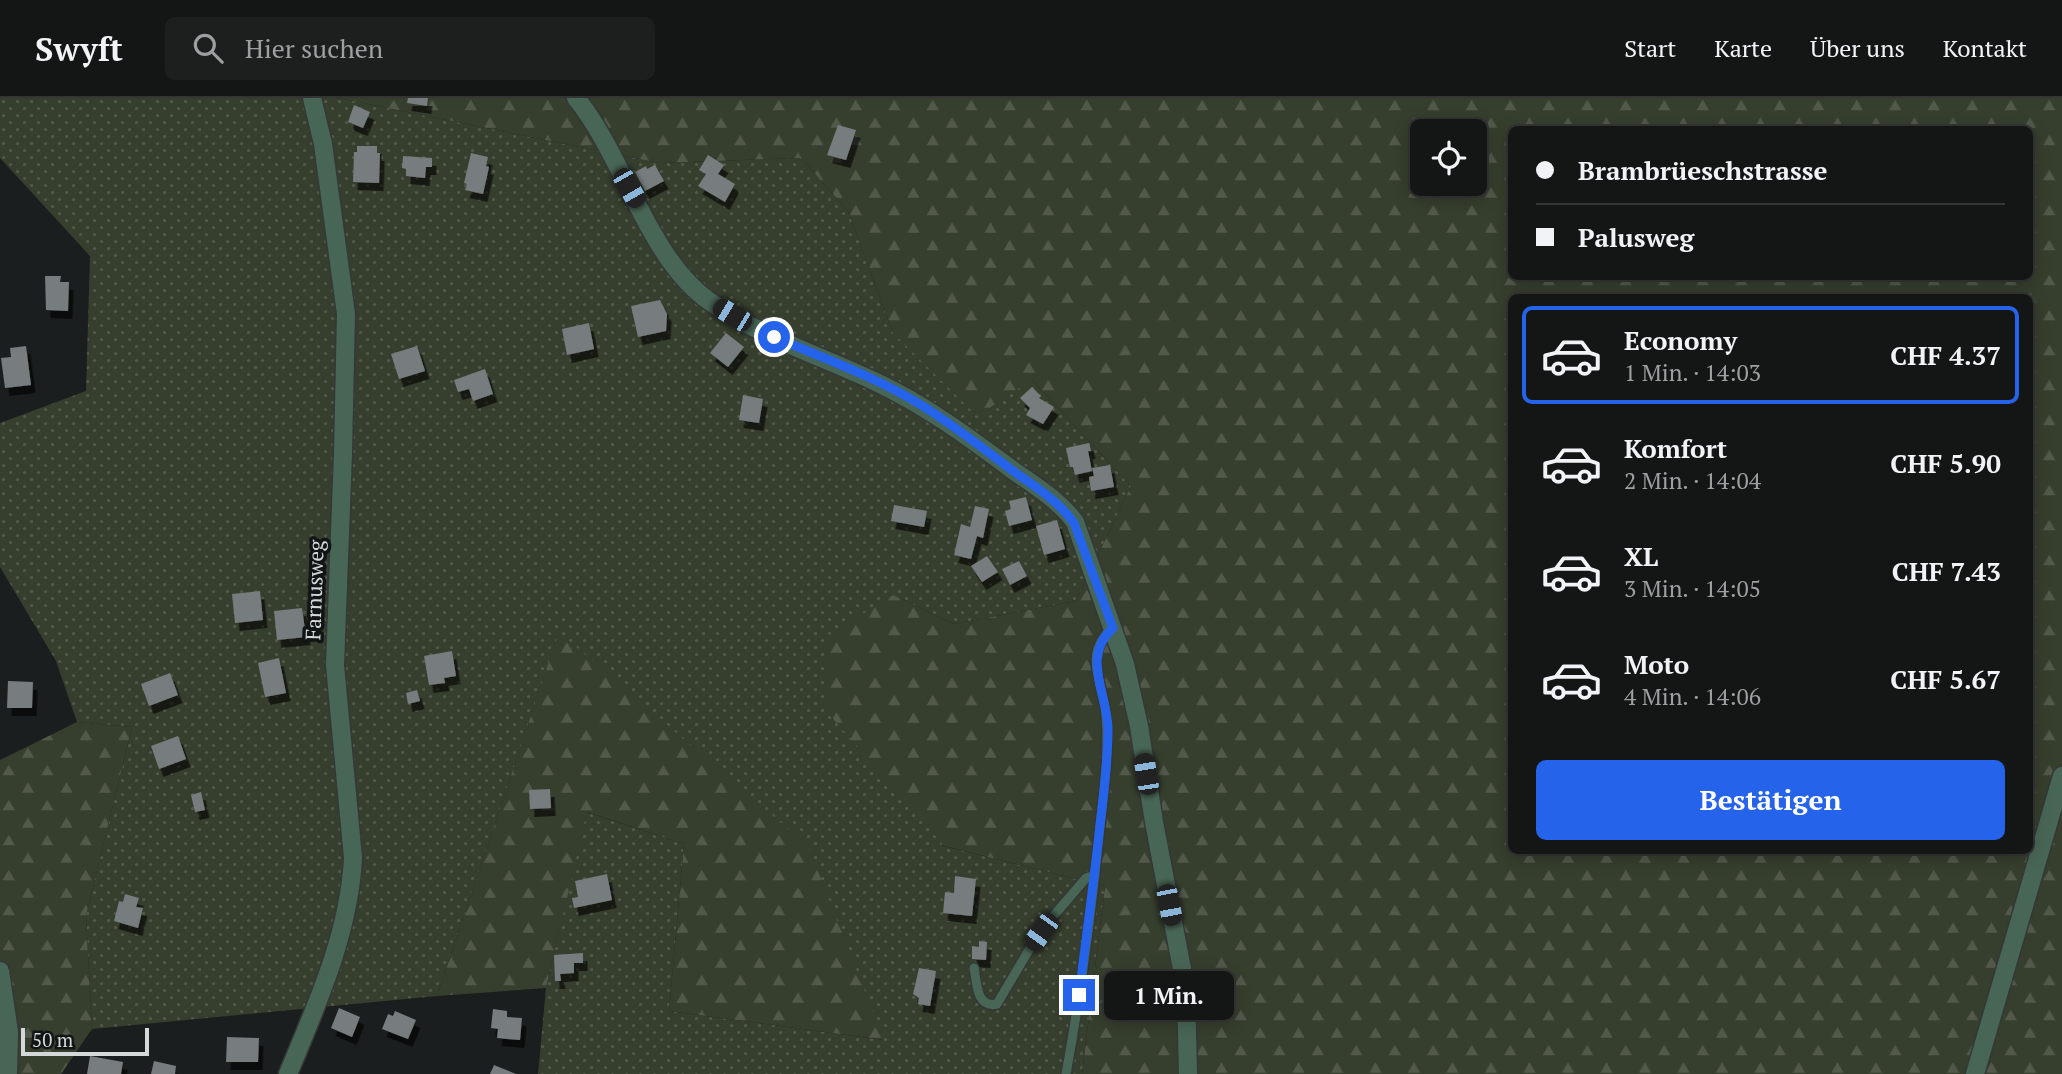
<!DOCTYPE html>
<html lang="de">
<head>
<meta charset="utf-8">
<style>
	:root { --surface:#141616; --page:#1d1f1f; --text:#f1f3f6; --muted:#9d9fa1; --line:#333535; --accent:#2563eb }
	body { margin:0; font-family:"PT Serif",serif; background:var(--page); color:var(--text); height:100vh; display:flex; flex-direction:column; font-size:26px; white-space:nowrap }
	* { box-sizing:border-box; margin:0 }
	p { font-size:23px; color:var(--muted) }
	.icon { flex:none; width:38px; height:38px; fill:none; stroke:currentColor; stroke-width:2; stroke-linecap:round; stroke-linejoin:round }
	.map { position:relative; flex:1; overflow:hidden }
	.side { position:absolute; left:1508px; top:196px; width:525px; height:560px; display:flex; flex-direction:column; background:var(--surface); border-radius:10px; box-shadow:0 4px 18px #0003,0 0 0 2px var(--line) }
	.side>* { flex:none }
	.guide { position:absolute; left:1508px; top:28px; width:525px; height:154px; border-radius:10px; box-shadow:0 4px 18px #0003,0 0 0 2px var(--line); display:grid; align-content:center; height:154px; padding:0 28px; background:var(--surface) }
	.tools { position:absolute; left:1410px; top:21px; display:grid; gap:14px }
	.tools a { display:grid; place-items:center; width:77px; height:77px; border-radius:10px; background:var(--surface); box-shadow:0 4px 18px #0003,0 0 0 2px var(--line); font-size:35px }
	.scale { position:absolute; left:21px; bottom:18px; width:128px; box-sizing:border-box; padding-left:7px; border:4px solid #d5d8d8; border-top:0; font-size:19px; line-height:24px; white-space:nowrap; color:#d5d8d8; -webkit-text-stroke:5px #111515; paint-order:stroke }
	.end { position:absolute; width:32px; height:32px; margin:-16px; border:9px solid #2563eb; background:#fff; box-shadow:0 0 0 4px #fff }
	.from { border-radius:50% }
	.bubble { position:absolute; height:49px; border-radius:10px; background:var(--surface); box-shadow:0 4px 18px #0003,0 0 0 2px var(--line); font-size:23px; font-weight:700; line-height:49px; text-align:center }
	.car { position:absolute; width:21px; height:42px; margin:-21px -10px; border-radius:9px; box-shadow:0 0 5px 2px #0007; background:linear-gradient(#222 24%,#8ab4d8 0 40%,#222 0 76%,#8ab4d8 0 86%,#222 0) }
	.guide b { display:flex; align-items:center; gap:24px; height:66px; font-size:26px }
	.guide b+b { border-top:2px solid var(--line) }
	.guide i { width:18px; height:18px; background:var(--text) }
	ul { padding:12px 0 0; list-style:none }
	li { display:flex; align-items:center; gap:21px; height:98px; margin:0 14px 10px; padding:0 14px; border:4px solid transparent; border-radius:10px }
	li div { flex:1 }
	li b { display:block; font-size:26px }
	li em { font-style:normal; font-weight:700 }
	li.active { border-color:var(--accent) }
	li>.icon { width:63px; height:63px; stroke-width:1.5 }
	.action { display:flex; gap:14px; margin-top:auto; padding:14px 28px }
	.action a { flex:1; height:80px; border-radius:10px; background:var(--accent); color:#fff; font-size:28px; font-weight:700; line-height:80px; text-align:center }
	header { display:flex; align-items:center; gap:42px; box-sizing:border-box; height:98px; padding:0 35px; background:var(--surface); border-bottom:2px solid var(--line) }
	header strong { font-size:33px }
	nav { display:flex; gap:38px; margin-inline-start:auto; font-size:24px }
	.search { width:490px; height:63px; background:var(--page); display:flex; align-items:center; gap:18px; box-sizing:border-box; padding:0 24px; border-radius:10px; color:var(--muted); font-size:26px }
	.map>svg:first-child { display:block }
</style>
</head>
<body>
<header>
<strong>Swyft</strong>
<div class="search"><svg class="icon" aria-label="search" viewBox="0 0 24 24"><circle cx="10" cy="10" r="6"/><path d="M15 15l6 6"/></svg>Hier suchen</div>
<nav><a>Start</a><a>Karte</a><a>Über uns</a><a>Kontakt</a></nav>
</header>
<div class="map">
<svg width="2062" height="976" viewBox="0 0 2062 976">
	<defs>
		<pattern id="grass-dots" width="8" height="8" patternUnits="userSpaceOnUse" patternTransform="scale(1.75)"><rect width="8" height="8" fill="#363e2d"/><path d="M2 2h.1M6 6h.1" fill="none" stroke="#52594b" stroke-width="1.8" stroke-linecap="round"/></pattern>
		<pattern id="forest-firs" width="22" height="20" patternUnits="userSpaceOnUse" patternTransform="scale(1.75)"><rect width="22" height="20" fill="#363e2d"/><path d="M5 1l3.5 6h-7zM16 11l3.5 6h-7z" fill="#52594b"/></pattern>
		<filter id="shadow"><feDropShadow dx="4.5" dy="8" stdDeviation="0" flood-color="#0009"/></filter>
	</defs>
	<rect width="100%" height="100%" fill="#1a1e1e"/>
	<path fill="url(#grass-dots)" d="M0,0H338L659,65L801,60L848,113L893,235L1032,282L1131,388L1076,503L954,526L893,497L943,748L1105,788L1082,976H538L546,890L586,714L684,746L669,913L883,942L559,535L437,898L92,931L86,818L132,629L77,624L56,563L0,469V325L86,293L90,158L0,60Z"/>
	<g fill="url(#forest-firs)" fill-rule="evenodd">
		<path d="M338,0H2062V976H1082L1105,788L944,748L828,615L827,538L893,497L954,526L1076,503L1131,388L1032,282L977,318L893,235L848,113L801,60L659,65ZM1512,32H2030V178H1512ZM1423,33H1475V86H1423ZM1512,200H2030V752H1512Z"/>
		<path d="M559,534L808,748L884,942L669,913L684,746L587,714L546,890L437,898Z"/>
		<path d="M77,624L132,629L86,818L92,931L61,976H0V662Z"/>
	</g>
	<g fill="#777c7e" filter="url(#shadow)">
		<path d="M408,0H428L427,8L407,5Z"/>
		<path d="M354,7L370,14L363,30L348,24Z"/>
		<path d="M838,27L856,32L846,62L827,57Z"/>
		<path d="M357,48H377V55H380L379,85L353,84L354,54H357Z"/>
		<path d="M471,55L488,59L486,68L489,69L483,96L465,92L467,86L464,85Z"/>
		<path d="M708,57L724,67L718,76L735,86L725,104L698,88L706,76L699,72Z"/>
		<path d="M403,58L432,60V69H426L425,80L406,78V71L402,70Z"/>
		<path d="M655,67L664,83L645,93L635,74L646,68L647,71Z"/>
		<path d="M45,178H61L60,184H69L68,213L46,212Z"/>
		<path d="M660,202L667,216L666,233L638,239L631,208Z"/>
		<path d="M589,225L594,251L567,257L562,231Z"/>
		<path d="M726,235L744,249L728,269L710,255Z"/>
		<path d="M26,248L31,287L5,290L1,260L11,259L10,250Z"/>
		<path d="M417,248L425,273L399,281L391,256Z"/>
		<path d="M485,271L493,296L473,303L469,291L458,294L454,282Z"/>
		<path d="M1032,289L1041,298L1039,300L1054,309L1043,326L1026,317L1030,310L1020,300Z"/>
		<path d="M743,297L763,301L759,325L739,322Z"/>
		<path d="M1089,345L1091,353H1088L1092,373L1075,377L1073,369H1070L1066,350Z"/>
		<path d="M1110,367L1114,389L1091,393L1089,379L1094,378L1092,370Z"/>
		<path d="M1026,399L1032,422L1009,428L1005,413L1011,411L1009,403Z"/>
		<path d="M894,407L927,413L924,429L891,423Z"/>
		<path d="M975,408L989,411L983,440L977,438L971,461L954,457L961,426L970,429Z"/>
		<path d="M1057,422L1065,451L1044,457L1036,428Z"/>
		<path d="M987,458L998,474L982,484L971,468Z"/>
		<path d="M1019,463L1027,478L1010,487L1002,471Z"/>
		<path d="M260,493L263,522L235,525L232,496Z"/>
		<path d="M302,510L306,539L277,542L274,513Z"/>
		<path d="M452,553L456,578L444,580L445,585L429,587L424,558Z"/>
		<path d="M279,560L286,595L265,599L258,565Z"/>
		<path d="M170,575L178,597L149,608L141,586Z"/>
		<path d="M8,583L33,584L32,610H7Z"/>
		<path d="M417,592L420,603L408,606L406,595Z"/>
		<path d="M178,638L186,661L159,671L151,648Z"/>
		<path d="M550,691L551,710L530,711L529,692Z"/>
		<path d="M201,694L205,712L195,714L191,697Z"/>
		<path d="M607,776L612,802L574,810L572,800L578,799L575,783Z"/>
		<path d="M955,778L976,781L972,818L943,815L945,794L954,795Z"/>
		<path d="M125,796L139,800L136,809L143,810L138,830L114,823L119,803L123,804Z"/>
		<path d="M979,843L987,844L986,862L972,861V848L979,849Z"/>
		<path d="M583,855V865H574V875L560,876L561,883H555L554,857Z"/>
		<path d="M919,870L936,873L930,908L918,906L919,900L913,896Z"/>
		<path d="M339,910L360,919L352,939L331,930Z"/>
		<path d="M493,911L507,913V919L522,920L520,942L497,940L498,931L491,930Z"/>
		<path d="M395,913L416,922L408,941L382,931L388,916L393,918Z"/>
		<path d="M227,939L259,940L258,964H226Z"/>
		<path d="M90,958L123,964L121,976H87Z"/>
		<path d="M154,963L176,968L175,976H151Z"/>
		<path d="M494,967L516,976H490Z"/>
	</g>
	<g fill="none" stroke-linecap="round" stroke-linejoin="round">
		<g stroke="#343838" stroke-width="12">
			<g id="lane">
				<path d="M974,870C977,885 976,910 997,906L1033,845L1050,822L1086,780L1095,777"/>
				<path d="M1066,976C1080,900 1090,824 1098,747C1101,714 1107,680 1107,646C1107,633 1107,621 1105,609C1099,578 1085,554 1113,529"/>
			</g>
		</g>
		<g stroke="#343838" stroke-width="21">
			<g id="street">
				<path d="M576,0C623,57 648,160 709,203C759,238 821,258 876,284C925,307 967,338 1010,370C1033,387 1058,401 1075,424L1125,566L1139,628L1154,724L1186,892L1188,976"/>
				<path d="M0,873L9,934L8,976"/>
				<path d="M288,976C317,906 349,836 353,760L335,567L343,355L346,216L323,46L312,0"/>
				<path d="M1975,976L2062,678"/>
			</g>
		</g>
		<use href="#lane" stroke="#486655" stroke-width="9"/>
		<use href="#street" stroke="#486655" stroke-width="18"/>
	</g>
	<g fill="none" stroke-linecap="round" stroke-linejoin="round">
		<path stroke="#2563eb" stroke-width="9" d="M774,239C823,260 876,279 921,307C952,326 980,348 1009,370C1032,387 1057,401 1074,425L1113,530C1081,558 1107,595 1108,630C1108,662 1104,695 1100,727C1094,784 1086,840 1079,897"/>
	</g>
	<g text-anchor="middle" stroke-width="7" stroke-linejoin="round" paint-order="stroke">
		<g font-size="21" fill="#d5d8d8" stroke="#111515">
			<text transform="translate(315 492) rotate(-88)" y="7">Farnusweg</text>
		</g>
	</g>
</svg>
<div class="tools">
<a><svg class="icon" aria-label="locate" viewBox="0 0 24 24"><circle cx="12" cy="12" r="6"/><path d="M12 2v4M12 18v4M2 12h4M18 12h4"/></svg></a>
</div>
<div class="scale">50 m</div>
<i class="end from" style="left:774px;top:239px"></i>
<i class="end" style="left:1079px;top:897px"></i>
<div class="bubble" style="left:1104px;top:873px;width:130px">1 Min.</div>
<i class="car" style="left:629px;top:90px;rotate:150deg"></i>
<i class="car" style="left:732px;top:217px;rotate:301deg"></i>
<i class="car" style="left:1146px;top:676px;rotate:351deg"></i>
<i class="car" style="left:1169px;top:807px;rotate:169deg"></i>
<i class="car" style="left:1041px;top:834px;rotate:216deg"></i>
<div class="guide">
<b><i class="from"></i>Brambrüeschstrasse</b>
<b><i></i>Palusweg</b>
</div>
<section class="side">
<ul>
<li class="active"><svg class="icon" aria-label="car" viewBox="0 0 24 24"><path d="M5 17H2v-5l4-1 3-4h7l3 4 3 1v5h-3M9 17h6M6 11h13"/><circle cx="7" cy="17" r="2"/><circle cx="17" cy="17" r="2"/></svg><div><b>Economy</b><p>1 Min. · 14:03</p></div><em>CHF 4.37</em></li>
<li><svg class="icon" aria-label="car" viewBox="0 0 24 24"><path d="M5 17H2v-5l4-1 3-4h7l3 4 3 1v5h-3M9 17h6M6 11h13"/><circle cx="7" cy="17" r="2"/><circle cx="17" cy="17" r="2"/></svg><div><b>Komfort</b><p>2 Min. · 14:04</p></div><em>CHF 5.90</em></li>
<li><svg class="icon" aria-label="car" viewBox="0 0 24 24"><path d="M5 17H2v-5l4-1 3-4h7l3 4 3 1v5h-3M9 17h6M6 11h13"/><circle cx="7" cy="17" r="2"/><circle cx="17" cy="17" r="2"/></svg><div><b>XL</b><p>3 Min. · 14:05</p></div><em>CHF 7.43</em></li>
<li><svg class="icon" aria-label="car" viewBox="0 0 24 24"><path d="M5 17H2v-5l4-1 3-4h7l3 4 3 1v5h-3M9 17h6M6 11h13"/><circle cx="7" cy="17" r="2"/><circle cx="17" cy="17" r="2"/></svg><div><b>Moto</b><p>4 Min. · 14:06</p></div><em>CHF 5.67</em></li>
</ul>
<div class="action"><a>Bestätigen</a></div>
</section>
</div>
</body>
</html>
